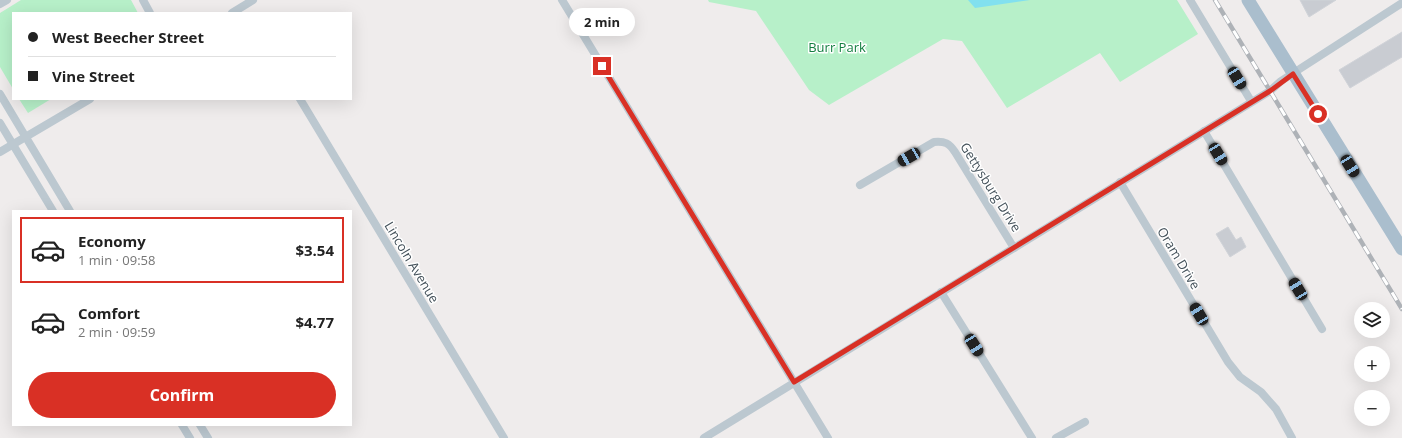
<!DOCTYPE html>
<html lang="en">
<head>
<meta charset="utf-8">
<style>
	:root { --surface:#fff; --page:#f6f6f6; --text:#222; --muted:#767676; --line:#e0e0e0; --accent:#d93025 }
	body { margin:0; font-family:"Open Sans",sans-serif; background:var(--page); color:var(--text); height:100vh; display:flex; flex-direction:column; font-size:15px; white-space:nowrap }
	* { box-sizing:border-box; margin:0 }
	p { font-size:13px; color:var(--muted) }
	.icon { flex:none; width:22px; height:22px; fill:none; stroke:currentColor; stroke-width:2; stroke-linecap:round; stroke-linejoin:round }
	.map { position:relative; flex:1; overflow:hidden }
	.drawer { position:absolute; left:12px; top:210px; width:340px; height:216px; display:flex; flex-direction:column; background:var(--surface); border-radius:0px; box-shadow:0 4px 16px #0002 }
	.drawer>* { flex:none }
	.top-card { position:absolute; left:12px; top:12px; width:340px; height:88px; border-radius:0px; box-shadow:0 4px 16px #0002; display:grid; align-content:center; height:88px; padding:0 16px; background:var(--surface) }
	.tools { position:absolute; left:1354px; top:302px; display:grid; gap:8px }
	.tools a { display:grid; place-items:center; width:36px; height:36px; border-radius:50%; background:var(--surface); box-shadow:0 4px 16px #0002; font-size:20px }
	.end { position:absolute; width:18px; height:18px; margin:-9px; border:5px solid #d93025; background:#fff; box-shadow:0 0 0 2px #fff }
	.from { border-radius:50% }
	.bubble { position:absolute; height:28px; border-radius:14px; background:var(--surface); box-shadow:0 4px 16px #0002; font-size:13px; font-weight:700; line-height:28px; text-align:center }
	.car { position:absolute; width:12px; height:24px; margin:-12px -6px; border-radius:5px; box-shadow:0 0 3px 1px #0007; background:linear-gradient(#222 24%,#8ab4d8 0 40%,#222 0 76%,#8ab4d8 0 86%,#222 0) }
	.top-card b { display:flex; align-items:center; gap:14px; height:38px; font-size:15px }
	.top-card b+b { border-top:1px solid var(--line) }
	.top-card i { width:10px; height:10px; background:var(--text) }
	ul { padding:7px 0 0; list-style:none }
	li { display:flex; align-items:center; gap:12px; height:66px; margin:0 8px 6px; padding:0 8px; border:2px solid transparent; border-radius:0px }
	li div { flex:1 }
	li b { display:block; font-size:15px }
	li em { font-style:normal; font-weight:700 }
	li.active { border-color:var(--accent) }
	li>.icon { width:36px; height:36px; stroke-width:1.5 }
	.primary-button { display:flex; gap:8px; margin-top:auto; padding:8px 16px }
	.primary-button a { flex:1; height:46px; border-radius:24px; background:var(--accent); color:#fff; font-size:16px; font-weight:700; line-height:46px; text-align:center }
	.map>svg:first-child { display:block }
</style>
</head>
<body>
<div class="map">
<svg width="1402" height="438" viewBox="0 0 1402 438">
	<rect width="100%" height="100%" fill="#efecec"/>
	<g fill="#b7f0c9">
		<path d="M21,0H131L138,13H13V89L0,67V13Z"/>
		<path d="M708,0H1177L1198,34L1120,82L1100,53L1007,108L962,41L943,39L829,105L809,90L756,11L709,2Z"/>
		<path d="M19,99H51L28,113Z"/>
	</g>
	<path fill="#82e0ef" d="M968,0H1030L975,8Z"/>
	<g fill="#c9ccd2" stroke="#d0d3d8">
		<path d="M1300,0H1336L1309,17Z"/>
		<path d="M1402,32V57L1350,88L1339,70Z"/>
		<path d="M1228,227L1236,240L1241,237L1246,247L1230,257L1216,234Z"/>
	</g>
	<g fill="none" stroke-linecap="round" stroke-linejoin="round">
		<g stroke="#bcc8d0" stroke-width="8">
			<path d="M143,0L150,13"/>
			<path d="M562,0L828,438"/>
			<path d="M1190,0L1251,101"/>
			<path d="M0,4L7,0"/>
			<path d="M232,13L253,0"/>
			<path d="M0,94L70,211"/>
			<path d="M300,99L504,438"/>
			<path d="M0,123L53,211"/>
			<path d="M1204,131L1322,329"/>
			<path d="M0,152L90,99"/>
			<path d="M1120,182L1228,362L1240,377L1261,392L1276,409L1292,438"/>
			<path d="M860,185L934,142C945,141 949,143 955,152L1014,248"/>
			<path d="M941,292L1032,438"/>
			<path d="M182,425L190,438"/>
			<path d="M200,425L208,438"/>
			<path d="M704,438L1270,91L1281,81L1402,3"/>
			<path d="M1056,438L1085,422"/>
		</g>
		<path stroke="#aabecd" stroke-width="13" d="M1248,0L1402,249"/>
		<g stroke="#aeb2b7" stroke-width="4.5">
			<path id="rail" d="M1215,0L1402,309"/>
		</g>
		<use href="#rail" stroke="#fff" stroke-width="3" stroke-dasharray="9" stroke-linecap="butt"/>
	</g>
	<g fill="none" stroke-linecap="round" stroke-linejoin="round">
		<path stroke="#d93025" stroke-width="5" d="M602,66L794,382L1270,91L1293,74L1318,114"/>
	</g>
	<g text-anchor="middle" stroke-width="3" stroke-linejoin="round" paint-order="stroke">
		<g font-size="13" fill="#137e40" stroke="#fff">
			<text x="837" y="52">Burr Park</text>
		</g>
		<g font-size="13" fill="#44515a" stroke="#fff">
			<text transform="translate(991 187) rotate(58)" y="5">Gettysburg Drive</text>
			<text transform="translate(1179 258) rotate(59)" y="5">Oram Drive</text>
			<text transform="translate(412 262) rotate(59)" y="5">Lincoln Avenue</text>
		</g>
	</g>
</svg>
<div class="tools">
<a><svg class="icon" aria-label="layers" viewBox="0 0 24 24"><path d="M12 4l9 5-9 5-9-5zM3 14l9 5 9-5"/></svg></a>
<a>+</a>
<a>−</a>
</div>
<i class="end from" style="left:1318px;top:114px"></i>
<i class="end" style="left:602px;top:66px"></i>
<div class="bubble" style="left:569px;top:8px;width:66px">2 min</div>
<i class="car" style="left:1237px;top:78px;rotate:149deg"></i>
<i class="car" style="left:1218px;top:154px;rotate:149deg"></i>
<i class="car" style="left:909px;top:157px;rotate:240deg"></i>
<i class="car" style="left:1350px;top:166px;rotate:148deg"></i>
<i class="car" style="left:1298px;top:289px;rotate:329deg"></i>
<i class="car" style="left:1199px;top:314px;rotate:329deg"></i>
<i class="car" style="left:974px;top:345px;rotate:148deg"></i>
<div class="top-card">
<b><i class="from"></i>West Beecher Street</b>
<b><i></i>Vine Street</b>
</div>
<section class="drawer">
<ul>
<li class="active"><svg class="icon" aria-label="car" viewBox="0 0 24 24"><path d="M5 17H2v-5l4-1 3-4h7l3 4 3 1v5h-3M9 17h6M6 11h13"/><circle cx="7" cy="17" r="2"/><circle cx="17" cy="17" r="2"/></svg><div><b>Economy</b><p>1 min · 09:58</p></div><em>$3.54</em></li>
<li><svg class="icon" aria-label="car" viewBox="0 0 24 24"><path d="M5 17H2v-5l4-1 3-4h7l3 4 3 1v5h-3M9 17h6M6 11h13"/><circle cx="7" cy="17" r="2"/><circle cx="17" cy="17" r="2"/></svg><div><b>Comfort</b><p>2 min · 09:59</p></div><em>$4.77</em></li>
</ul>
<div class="primary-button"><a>Confirm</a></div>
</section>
</div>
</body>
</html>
